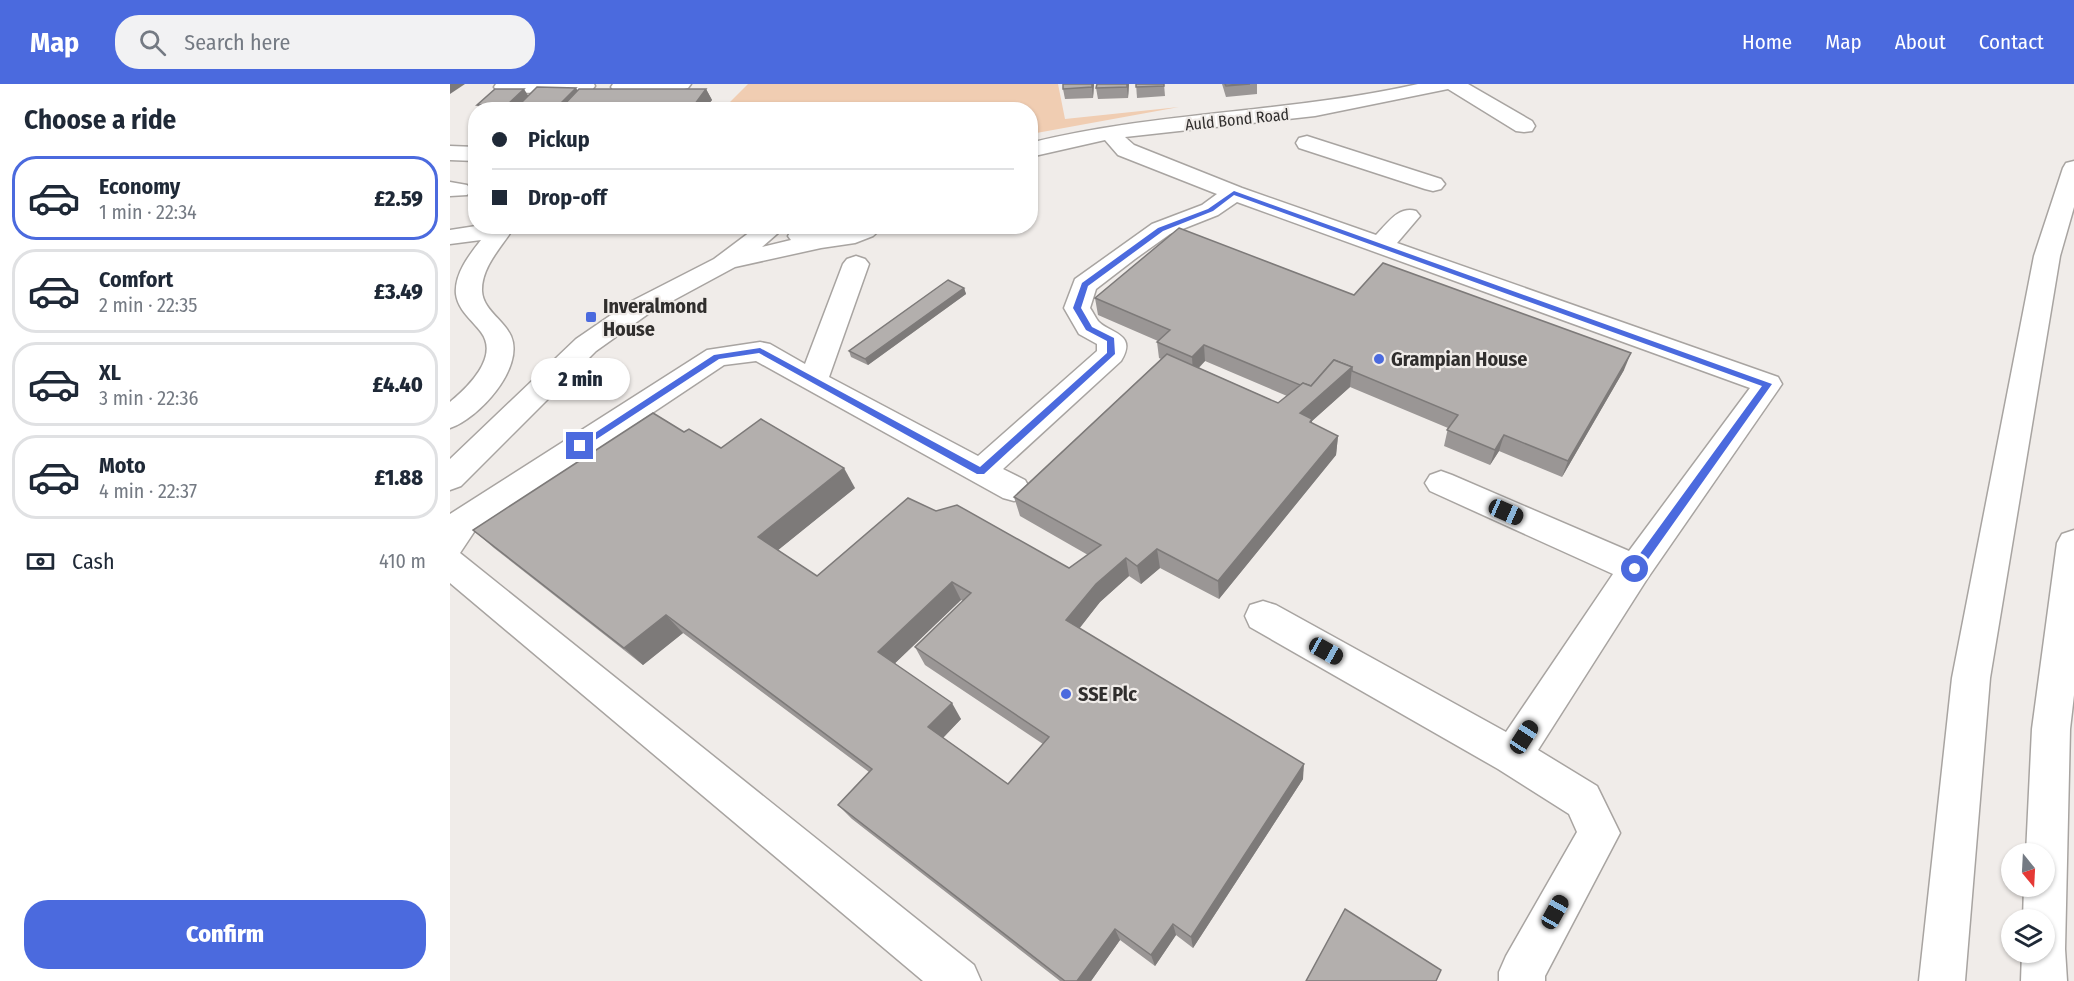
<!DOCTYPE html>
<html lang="en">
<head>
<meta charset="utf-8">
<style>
	:root { --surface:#fff; --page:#f2f2f3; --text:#1f2937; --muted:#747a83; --line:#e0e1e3; --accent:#4b6ade }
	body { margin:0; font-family:"Fira Sans Condensed",sans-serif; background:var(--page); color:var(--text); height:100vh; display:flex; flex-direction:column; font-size:22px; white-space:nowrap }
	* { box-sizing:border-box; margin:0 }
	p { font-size:20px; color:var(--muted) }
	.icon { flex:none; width:33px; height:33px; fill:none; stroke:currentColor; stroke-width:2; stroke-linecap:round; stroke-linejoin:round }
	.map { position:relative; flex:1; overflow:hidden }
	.sheet { display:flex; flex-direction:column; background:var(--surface); width:450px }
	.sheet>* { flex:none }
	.top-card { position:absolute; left:18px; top:18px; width:570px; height:132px; border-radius:24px; box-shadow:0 2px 4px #0004; display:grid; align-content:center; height:132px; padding:0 24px; background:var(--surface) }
	.needle { width:39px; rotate:162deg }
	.fabs { position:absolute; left:1551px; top:759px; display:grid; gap:12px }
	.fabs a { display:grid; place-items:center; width:54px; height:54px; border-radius:50%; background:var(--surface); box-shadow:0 2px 4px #0004; font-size:30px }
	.end { position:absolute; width:27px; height:27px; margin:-14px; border:8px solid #4b6ade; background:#fff; box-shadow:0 0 0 3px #fff }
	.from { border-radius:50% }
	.bubble { position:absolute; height:42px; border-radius:21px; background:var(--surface); box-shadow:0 2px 4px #0004; font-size:20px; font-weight:800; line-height:42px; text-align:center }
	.car { position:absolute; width:18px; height:36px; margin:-18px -9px; border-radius:8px; box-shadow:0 0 4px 2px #0007; background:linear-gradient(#222 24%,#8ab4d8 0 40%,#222 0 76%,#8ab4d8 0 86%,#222 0) }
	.top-card b { display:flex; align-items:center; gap:21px; height:57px; font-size:22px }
	.top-card b+b { border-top:2px solid var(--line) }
	.top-card i { width:15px; height:15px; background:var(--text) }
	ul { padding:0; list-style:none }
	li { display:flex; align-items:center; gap:18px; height:84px; margin:0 12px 9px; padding:0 12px; border:3px solid var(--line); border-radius:24px }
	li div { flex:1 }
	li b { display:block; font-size:22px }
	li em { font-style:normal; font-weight:800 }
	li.selected { border-color:var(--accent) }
	li>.icon { width:54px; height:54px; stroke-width:1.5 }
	h2 { padding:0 24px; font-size:27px; line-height:72px }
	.pay { display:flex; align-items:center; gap:15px; height:66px; padding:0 24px; font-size:22px }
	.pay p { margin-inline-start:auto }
	.cta { display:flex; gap:12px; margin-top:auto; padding:12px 24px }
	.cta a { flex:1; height:69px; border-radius:24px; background:var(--accent); color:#fff; font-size:24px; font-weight:800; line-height:69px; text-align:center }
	header { display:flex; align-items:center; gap:36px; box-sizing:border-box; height:84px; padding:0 30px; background:var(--accent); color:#fff }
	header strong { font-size:28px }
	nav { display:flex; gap:33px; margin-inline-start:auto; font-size:21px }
	.search { width:420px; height:54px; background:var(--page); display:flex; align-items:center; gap:15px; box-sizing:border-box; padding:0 21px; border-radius:24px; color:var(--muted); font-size:22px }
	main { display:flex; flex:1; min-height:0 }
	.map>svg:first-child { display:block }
</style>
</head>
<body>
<header>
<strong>Map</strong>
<div class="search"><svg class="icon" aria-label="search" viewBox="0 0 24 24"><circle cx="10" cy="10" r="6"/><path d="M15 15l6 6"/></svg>Search here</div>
<nav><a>Home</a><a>Map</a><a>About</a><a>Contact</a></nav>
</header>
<main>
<section class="sheet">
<h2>Choose a ride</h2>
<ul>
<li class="selected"><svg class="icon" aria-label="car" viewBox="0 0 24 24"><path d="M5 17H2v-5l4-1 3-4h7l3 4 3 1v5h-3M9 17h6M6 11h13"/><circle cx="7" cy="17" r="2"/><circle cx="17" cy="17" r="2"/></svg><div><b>Economy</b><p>1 min · 22:34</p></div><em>£2.59</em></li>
<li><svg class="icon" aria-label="car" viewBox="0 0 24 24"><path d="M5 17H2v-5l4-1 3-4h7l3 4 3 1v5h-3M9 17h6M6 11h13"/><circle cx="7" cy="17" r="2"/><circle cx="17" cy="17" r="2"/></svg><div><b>Comfort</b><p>2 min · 22:35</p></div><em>£3.49</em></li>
<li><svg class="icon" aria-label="car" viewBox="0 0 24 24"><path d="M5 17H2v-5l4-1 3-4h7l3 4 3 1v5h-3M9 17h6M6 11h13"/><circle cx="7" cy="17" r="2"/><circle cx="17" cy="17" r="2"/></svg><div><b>XL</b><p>3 min · 22:36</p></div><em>£4.40</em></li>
<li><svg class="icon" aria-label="car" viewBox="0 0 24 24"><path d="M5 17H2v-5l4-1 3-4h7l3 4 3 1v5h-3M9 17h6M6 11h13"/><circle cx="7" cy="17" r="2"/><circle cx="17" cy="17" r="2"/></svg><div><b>Moto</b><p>4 min · 22:37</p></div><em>£1.88</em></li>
</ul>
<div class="pay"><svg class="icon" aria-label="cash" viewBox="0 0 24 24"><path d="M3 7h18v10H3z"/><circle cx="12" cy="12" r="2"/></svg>Cash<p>410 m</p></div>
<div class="cta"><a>Confirm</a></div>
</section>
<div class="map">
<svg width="1624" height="897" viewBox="0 0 1624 897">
	<rect width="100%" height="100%" fill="#f0ece9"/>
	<path fill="#f0cdb2" d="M298,0H608L615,35L729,23L581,50L580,26L273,25Z"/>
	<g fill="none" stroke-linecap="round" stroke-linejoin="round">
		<g stroke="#a8a4a1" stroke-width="3">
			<g id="minor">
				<path d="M46,0H144L145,2L142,6L135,8L54,9L47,7L44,3Z"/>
				<path d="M163,0H241L238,4L222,8L171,9L164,7L161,3Z"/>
				<path d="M968,0H1018L1082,37L1085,42L1082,47L1074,48L1066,47L998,5L865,32L675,53L684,61L792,104L926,151C938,139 948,122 966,127L970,132L947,159L1328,293L1332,300L1197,495L1088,666L1147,702L1170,749L1095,892V897H1049V888L1056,872L1127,748L1119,730L1048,685L800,543L795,532L800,521L813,517L826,521L1056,648L1163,490L980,407L975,399L980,391L991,387L1002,391L1179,467L1300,304L787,118L768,131L720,150L685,175L646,205L640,224C643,228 645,233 648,237C660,250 688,249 671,277L553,385L575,396L580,405L575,414L564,417L553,414L306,277L274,281L24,448L10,469L524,881L531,897H473L0,499V430L257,266L310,258L320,260L355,280L393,180L397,175L406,172L415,175L419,180L379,293L528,372L647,267V260L629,250L614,224L625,195L702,140L752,121L767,110L668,71L655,56L580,73V59C708,27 840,29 968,0Z"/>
				<path d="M857,52L991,95L995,100L991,105L983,107L975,105L849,64L846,59L849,54Z"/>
				<path d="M0,62L26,63V77L0,76Z"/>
				<path d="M0,98L17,101L21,106L17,111L0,112Z"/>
				<path d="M26,142H65C53,161 31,183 32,207C33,226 54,236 61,252C75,284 28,335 0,344V318C17,304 50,273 31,248C22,236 8,226 6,210C4,190 20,170 31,156L0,160V146Z"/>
				<path d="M308,142H336L312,163L341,156L338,152L341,147L350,145L377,150L404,142H434L423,152L405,159L371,164L285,183L198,230L146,267L11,402L0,406V375L126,255L180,218L264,175Z"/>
			</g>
		</g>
		<g stroke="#a8a4a1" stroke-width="3">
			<g id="highway">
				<path d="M1624,77V123L1610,172L1540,594L1515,897H1469L1502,594L1584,172L1613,84L1616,79Z"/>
				<path d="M1624,446V611L1620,645L1615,865L1617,897H1571L1572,868H1594V836H1573L1574,802H1594V770H1576L1582,645L1607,459L1612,450Z"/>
			</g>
		</g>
		<use href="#minor" fill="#fff" fill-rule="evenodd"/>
		<use href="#highway" fill="#fff" fill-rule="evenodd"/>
	</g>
	<g fill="#9a9695" fill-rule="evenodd">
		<path d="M644,0L643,14L615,15L613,5Z"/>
		<path d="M679,0L678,14L648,15L646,4Z"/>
		<path d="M686,0H714L715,12L687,14Z"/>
		<path d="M772,0H807V10L776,13Z"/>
		<path d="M256,5L262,16L254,26H73V24L71,26H30L27,21L78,12Z"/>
		<path d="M514,204L516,210L418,281L401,273L399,267Z"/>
		<path d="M904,211L1174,286L1112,393L1049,367L1040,381L994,362L998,344L900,303L862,337V340L888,352L886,371L769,515L710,484L691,500L679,492L650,518L629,544L853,695L743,864L726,851L705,882L670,856L641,897H610L402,735L388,721L419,688L233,549L193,581L44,464L23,446L234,348L271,364L405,404L328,466L367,492L486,427L619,484L638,471L570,432L564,413L711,275L709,274L707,258L708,257L648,231L645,214ZM755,277L837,312L828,319L749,284ZM511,516L513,517L465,563L475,581L593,660L558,700L493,654L511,635L445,579Z"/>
	</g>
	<g fill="#7d7a79">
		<path d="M0,0H15L0,10Z"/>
		<path d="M642,0H644L643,14L642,3Z"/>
		<path d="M677,0H679L678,14L677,3Z"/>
		<path d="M126,4L133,14L113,24L110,20Z"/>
		<path d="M74,5L81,16L70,20L73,24L71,26H60L57,21Z"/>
		<path d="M256,5L262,16L254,26H243L242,24Z"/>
		<path d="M514,204L516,210L418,281L415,275Z"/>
		<path d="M754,261L755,277L743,289L742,273Z"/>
		<path d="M1181,269L1174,286L1112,393L1118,377Z"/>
		<path d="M902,283L900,303L862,337L861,355L850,329Z"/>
		<path d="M1054,351L1049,367L1040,381L1045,366Z"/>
		<path d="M888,352L886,371L769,515L768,497Z"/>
		<path d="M394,384L405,404L322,471L308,453Z"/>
		<path d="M707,465L710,484L691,500L687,482Z"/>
		<path d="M676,474L679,492L650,518L622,554L616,536L646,500Z"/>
		<path d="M502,498L511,516L439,585L428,568Z"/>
		<path d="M216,531L233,549L193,581L174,564Z"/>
		<path d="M502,619L511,635L488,659L478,643Z"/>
		<path d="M854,680L853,695L743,864L741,853Z"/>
		<path d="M723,840L726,851L705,882L701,871Z"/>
		<path d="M665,845L670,856L641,897H627Z"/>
	</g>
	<g fill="#b3afad" stroke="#7d7a79" stroke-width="1.5" fill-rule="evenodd">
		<path d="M613,0H642V3L613,5Z"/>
		<path d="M647,0H677V3L646,4Z"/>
		<path d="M686,0H714V2L686,3Z"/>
		<path d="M775,0H800L776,2Z"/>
		<path d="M87,3L126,4L110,20H70Z"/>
		<path d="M45,5H74L57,21H27Z"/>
		<path d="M129,5H256L242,24H111Z"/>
		<path d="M729,144L904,211L933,179L1181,269L1118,377L1054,351L1045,366L997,346L1008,331L902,287V283L884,276L861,302L853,299L850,301L754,261L742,273L707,258L720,246L645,214Z"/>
		<path d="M498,196L514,204L415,275L399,267Z"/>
		<path d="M717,270L828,319L853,299L861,302L884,276L902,283L850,329L862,335L860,338L888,352L768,497L707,465L687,482L676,474L646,500L616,536L854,680L741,853L723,840L701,871L665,845L627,897H615L388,721L422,685L216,531L174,564L23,446L203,329L234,348L239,345L271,364L311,335L394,384L308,453L367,492L458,414L486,427L507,421L619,484L651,461L564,413ZM502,498L521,509L465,563L599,653L558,700L478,643L502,619L428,568Z"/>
		<path d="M895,825L991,886L986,897H856Z"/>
	</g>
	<path fill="#4b6ade" d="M784,107L1322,300L1189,488H1181V482L1312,302L784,111L763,127L713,147L638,202L631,224L642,243L664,254L665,270L534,390H527L309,269L269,275L133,364L130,365L125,362L264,271L310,264L530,383L657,269V257L636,246L623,224L632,199L708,144L758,125Z"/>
	<g fill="#4b6ade" stroke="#f0ece9" stroke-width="2">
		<rect x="135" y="227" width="12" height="12" rx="3"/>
		<circle cx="929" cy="275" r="6"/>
		<circle cx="616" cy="610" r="6"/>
	</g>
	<g text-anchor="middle" stroke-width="4.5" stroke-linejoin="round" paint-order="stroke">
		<g font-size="16" fill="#302e2d" stroke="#f0ece9">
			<text transform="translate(787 35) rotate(-6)" y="6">Auld Bond Road</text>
		</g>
		<g font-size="20" font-weight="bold" fill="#302e2d" stroke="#f0ece9" text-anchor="start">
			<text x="153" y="229">Inveralmond<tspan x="153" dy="23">House</tspan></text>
			<text x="941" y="282">Grampian House</text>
			<text x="628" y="617">SSE Plc</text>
		</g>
	</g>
</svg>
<div class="fabs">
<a><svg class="needle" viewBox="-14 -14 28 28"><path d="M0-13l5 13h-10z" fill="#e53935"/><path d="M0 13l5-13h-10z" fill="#747a83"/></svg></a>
<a><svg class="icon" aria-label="layers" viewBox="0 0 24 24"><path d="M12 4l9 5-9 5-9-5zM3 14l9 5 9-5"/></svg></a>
</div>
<i class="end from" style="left:1185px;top:485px"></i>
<i class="end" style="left:130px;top:362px"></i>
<div class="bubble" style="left:81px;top:274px;width:99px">2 min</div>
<i class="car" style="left:1056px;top:428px;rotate:114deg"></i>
<i class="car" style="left:876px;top:567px;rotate:119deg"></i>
<i class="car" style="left:1074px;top:653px;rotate:33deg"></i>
<i class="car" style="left:1105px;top:828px;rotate:29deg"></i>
<div class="top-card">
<b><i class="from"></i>Pickup</b>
<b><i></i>Drop-off</b>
</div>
</div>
</main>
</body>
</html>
